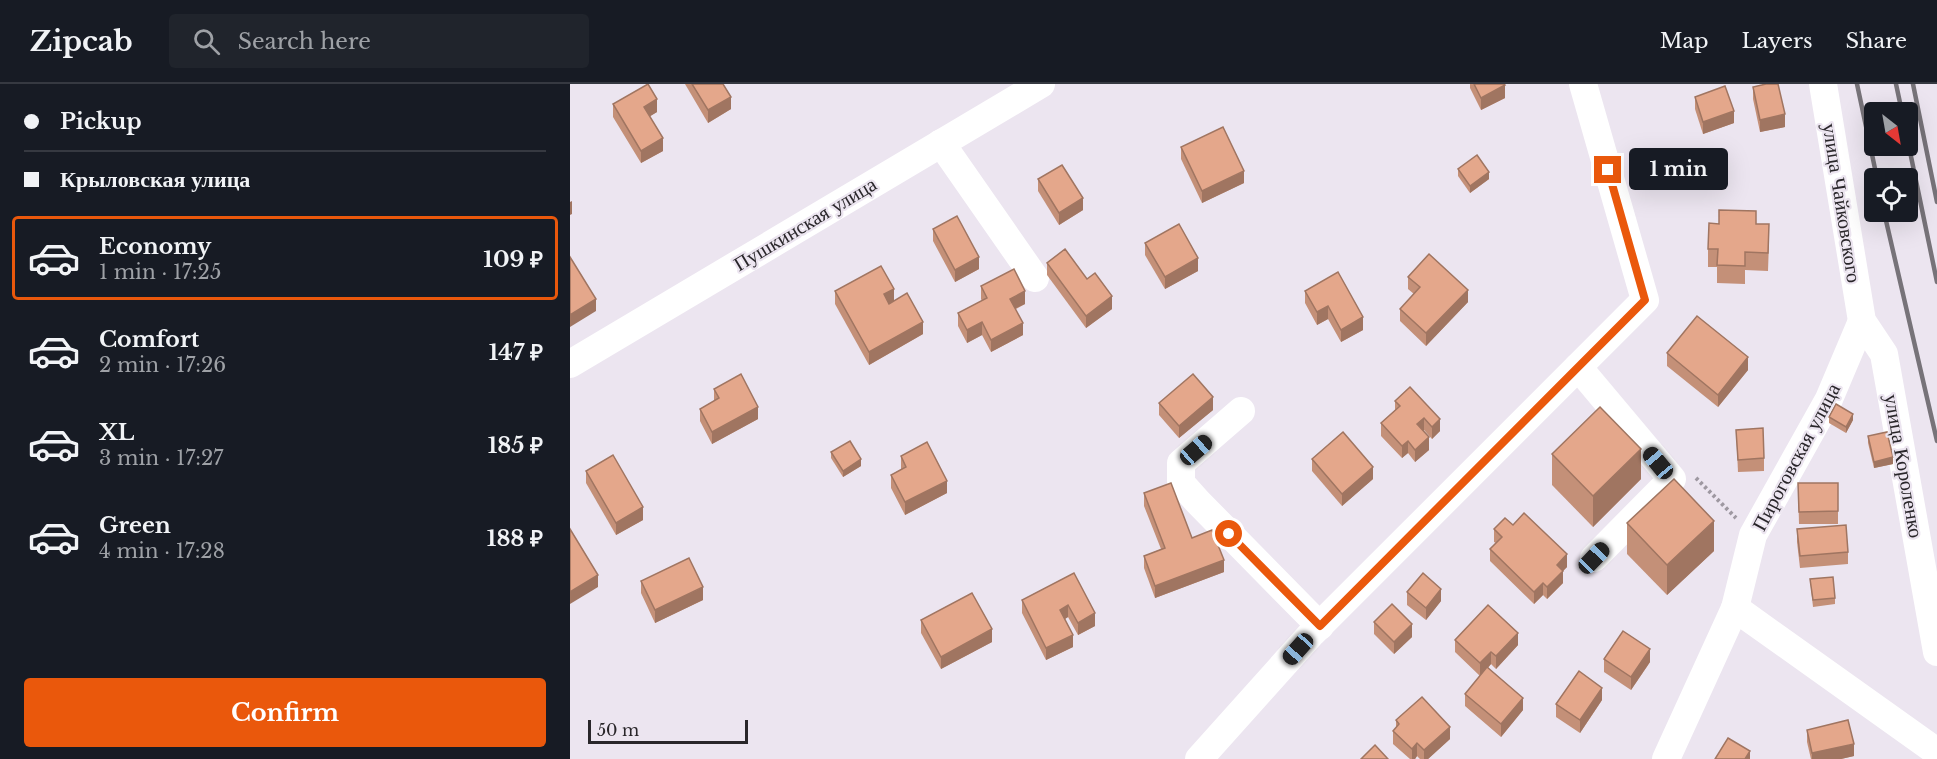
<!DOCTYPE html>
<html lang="en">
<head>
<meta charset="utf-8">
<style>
	:root { --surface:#171b24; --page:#20242c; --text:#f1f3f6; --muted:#9ea1a6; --line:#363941; --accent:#ea580c }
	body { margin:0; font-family:"Libre Baskerville",serif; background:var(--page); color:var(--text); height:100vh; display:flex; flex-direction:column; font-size:22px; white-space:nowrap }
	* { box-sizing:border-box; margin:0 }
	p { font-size:20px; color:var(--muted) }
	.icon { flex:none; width:33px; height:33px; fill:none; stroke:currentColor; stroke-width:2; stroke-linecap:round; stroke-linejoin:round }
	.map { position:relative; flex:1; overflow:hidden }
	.sheet { display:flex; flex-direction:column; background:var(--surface); width:570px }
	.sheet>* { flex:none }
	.hud { display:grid; align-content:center; height:132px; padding:0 24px; background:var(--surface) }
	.needle { width:39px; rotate:149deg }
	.buttons { position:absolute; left:1294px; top:18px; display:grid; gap:12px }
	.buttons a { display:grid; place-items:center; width:54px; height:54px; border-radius:6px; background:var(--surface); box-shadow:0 6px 24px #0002; font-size:30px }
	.scale { position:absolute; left:18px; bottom:15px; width:160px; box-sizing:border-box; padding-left:6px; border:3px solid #29262a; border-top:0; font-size:16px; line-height:21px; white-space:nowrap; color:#29262a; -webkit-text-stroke:4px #ece5f0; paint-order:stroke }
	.end { position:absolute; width:27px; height:27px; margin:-14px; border:8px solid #ea580c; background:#fff; box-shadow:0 0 0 3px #fff }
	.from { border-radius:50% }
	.bubble { position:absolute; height:42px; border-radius:6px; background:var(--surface); box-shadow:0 6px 24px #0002; font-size:20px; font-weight:700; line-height:42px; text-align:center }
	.car { position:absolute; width:18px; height:36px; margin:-18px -9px; border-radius:8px; box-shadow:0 0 4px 2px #0007; background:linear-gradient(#222 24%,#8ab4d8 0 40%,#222 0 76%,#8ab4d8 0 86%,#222 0) }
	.hud b { display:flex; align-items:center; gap:21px; height:57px; font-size:22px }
	.hud b+b { border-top:2px solid var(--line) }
	.hud i { width:15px; height:15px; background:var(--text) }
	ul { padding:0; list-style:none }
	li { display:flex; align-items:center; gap:18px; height:84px; margin:0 12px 9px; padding:0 12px; border:3px solid transparent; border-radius:6px }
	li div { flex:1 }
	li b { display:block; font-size:22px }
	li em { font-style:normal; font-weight:700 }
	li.current { border-color:var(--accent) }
	li>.icon { width:54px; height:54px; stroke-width:1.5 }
	.button { display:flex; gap:12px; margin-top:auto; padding:12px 24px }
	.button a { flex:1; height:69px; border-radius:6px; background:var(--accent); color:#fff; font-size:24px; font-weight:700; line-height:69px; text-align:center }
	header { display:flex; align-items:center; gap:36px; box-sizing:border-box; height:84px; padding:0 30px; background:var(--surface); border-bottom:2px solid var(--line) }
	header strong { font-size:28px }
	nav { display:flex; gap:33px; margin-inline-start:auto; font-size:21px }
	.search { width:420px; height:54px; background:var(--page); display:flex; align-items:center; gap:15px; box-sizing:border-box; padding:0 21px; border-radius:6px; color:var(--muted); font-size:22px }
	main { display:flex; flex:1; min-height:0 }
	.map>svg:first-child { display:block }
</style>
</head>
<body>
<header>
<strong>Zipcab</strong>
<div class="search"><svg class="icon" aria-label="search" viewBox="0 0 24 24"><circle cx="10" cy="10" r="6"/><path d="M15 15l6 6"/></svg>Search here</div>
<nav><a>Map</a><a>Layers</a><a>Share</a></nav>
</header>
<main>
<section class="sheet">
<div class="hud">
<b><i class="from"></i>Pickup</b>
<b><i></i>Крыловская улица</b>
</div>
<ul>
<li class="current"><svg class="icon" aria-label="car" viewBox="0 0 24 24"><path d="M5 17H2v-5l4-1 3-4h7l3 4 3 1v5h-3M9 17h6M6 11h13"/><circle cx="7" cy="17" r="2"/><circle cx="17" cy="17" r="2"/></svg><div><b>Economy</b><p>1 min · 17:25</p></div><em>109 ₽</em></li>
<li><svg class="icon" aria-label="car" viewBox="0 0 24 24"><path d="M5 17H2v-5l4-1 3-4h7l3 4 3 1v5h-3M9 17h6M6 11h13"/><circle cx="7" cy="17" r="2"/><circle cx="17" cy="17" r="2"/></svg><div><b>Comfort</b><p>2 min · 17:26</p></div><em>147 ₽</em></li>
<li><svg class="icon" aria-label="car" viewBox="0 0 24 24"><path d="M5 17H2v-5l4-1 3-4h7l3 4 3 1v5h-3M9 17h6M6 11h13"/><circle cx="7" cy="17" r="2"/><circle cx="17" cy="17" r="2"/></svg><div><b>XL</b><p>3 min · 17:27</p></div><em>185 ₽</em></li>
<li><svg class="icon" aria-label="car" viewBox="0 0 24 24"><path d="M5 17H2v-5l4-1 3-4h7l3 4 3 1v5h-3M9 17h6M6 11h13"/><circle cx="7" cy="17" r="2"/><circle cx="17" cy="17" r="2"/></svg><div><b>Green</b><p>4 min · 17:28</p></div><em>188 ₽</em></li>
</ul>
<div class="button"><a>Confirm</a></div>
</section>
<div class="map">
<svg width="1367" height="675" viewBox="0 0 1367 675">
	<rect width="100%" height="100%" fill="#ece5f0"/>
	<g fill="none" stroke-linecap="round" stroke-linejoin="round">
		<path stroke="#9e98a1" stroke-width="4" stroke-dasharray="3 3" stroke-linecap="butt" d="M1126,394L1166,434"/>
		<g stroke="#fff" stroke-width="28">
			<path d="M1253,0L1292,237L1314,270L1367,568"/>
			<path d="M371,59L465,194"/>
			<path d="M0,280L471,0"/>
			<path d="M1008,283L1102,395L1024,474"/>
			<path d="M671,327L611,379V399L628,418L750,542"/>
			<path d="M1165,524L1367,668"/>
			<path d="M629,675L742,549L1075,216L1013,0"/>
			<path d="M1096,675L1165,524L1183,451L1259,315L1292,237"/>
		</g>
		<g stroke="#777379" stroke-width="4.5">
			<path d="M1287,0L1307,94"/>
			<path d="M1326,0L1332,28"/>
			<path d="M1343,0L1367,118"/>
			<path d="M1338,58L1367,198"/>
			<path d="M1314,128L1367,357"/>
		</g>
	</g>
	<g fill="#c49078">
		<path d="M115,0H153L161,25L138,39Z"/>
		<path d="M900,0H934L935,14L911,26L900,4Z"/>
		<path d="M1183,3L1215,43L1190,48L1183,15Z"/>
		<path d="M1125,13L1164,39L1133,50L1125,25Z"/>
		<path d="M43,20L87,28L80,32L93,67L71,79L43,33Z"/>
		<path d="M611,63L674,99L632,119L611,75Z"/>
		<path d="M888,85L919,95L900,109L888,92Z"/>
		<path d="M468,95L513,126L489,141L468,107Z"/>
		<path d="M1186,140L1199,158L1198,187L1175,186V200L1147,199V183H1138V165Z"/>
		<path d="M363,145L409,185L385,198L363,157Z"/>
		<path d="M575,159L628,187L595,205L575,171Z"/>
		<path d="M477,179L542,225L516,244L477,191Z"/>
		<path d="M838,193L898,218L856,262L830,237V225L844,210L838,205Z"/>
		<path d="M411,202L455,220L446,225L453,251L421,268L412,251L397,259L388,242V229L412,217L411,215Z"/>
		<path d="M265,207L324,217L353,250L299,281L265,220Z"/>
		<path d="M735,207L793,246L771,258L758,235L747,241L735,219Z"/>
		<path d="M1097,269L1178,286L1148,323L1097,282Z"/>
		<path d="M840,303L870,347L862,355L854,346L853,347L859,366L845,378L838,369L832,374L811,352V339L825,326V317Z"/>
		<path d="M144,305L188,335L142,360L130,337V325L144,317Z"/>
		<path d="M589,319L643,326L609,354L589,331Z"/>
		<path d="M1259,333L1283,336L1276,349L1259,339Z"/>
		<path d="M1166,346L1194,374V387L1168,388Z"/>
		<path d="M1298,352L1323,380L1304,384L1298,359Z"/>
		<path d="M261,368L291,382L273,393L261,374Z"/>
		<path d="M982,370L1071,395L1023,443L982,401Z"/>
		<path d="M331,372L377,409L335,431L321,404V391L331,385Z"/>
		<path d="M742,375L803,395L772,422L742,387Z"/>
		<path d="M16,387L73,436L46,451L16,399Z"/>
		<path d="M1228,399H1268V440H1229Z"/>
		<path d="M574,409L622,454L654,488L585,514L574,484V472L591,465L574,422Z"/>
		<path d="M1057,439L1144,467L1097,511L1057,470Z"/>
		<path d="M943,441L997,483L993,487V499L977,515L973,511L964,520L920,477V465L926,459L924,458V445Z"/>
		<path d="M1227,445L1278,468V480L1230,484L1227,458Z"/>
		<path d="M504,489L525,542L508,551L498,533L495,535L503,563L476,576L452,529V516Z"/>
		<path d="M1240,495L1265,514V520L1243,523Z"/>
		<path d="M71,497L133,516L85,539L71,509Z"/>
		<path d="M837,508L871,517L856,536L837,521Z"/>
		<path d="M351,536L422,558L371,585L351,549Z"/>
		<path d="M804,538L842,553L824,570L804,550Z"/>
		<path d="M885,556L948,561L926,585L921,580L918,584L953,626L931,653L895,622V610L910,592L885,568Z"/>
		<path d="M1034,575L1080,578L1061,606L1034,588Z"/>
		<path d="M1032,616L1010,649L986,633V620Z"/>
		<path d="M826,636L880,655L858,675H850L847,672L845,675H840L823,660V647L826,644Z"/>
		<path d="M1237,646L1284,672L1271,675H1241L1237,658Z"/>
	</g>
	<g fill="#a07561">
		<path d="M935,1V14L911,26V14Z"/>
		<path d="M161,13V25L138,39V26Z"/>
		<path d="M87,15V28L74,36V23Z"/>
		<path d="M1164,27V39L1133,50V38Z"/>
		<path d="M1215,30V43L1190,48V36Z"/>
		<path d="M93,54V67L71,79V67Z"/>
		<path d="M674,87V99L632,119V107Z"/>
		<path d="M919,88V95L900,109V102Z"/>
		<path d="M513,114V126L489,141V129Z"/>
		<path d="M2,117V130L0,131V118Z"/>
		<path d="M409,173V185L385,198V186Z"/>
		<path d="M628,174V187L595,205V193Z"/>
		<path d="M324,205V218L314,223V210Z"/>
		<path d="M898,206V218L856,262V249Z"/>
		<path d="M455,207V220L440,227V215Z"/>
		<path d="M542,212V225L516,244V232Z"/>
		<path d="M26,215V227L0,243V231Z"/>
		<path d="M758,222V235L747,241V228Z"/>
		<path d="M793,233V246L771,258V246Z"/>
		<path d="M353,238V250L299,281V268Z"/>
		<path d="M412,238V251L397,259V246Z"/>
		<path d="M453,239V251L421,268V256Z"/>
		<path d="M1178,273V286L1148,323V311Z"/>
		<path d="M643,313V326L609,354V342Z"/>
		<path d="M188,323V335L142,360V348Z"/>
		<path d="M1283,330V336L1276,349V343Z"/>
		<path d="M854,334V346L847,353V340Z"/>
		<path d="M870,335V347L862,355V343Z"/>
		<path d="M859,353V366L845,378V366Z"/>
		<path d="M838,357V369L832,374V362Z"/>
		<path d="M1071,365V395L1023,443V412Z"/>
		<path d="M1323,373V380L1304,384V378Z"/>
		<path d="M291,375V382L273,393V387Z"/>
		<path d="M803,383V395L772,422V410Z"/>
		<path d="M377,397V409L335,431V418Z"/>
		<path d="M73,423V436L46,451V439Z"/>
		<path d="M1144,437V467L1097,511V481Z"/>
		<path d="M997,470V483L987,493V481Z"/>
		<path d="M654,476V488L585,514V502Z"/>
		<path d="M993,487V499L977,515V503Z"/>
		<path d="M28,491V503L0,520V508Z"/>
		<path d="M973,499V511L964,520V508Z"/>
		<path d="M133,503V516L85,539V526Z"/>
		<path d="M871,505V517L856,536V524Z"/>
		<path d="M498,521V533L490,538V526Z"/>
		<path d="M525,529V542L508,551V539Z"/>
		<path d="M842,540V553L824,570V558Z"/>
		<path d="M422,545V558L371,585V573Z"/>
		<path d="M948,549V561L926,585V572Z"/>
		<path d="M503,551V563L476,576V564Z"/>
		<path d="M1080,565V578L1061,606V593Z"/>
		<path d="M921,568V580L910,592V579Z"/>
		<path d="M1032,604V616L1010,649V636Z"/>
		<path d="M953,614V626L931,653V640Z"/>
		<path d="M880,643V655L858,675H854V666Z"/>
		<path d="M847,659V672L845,675H842V665Z"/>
		<path d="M1284,660V672L1271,675H1242V669Z"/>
		<path d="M1180,667V675H1175Z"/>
	</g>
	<g fill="#e4a78b" stroke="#a07561" stroke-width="1.5">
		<path d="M78,0L87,15L74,23L93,54L71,67L43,20Z"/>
		<path d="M122,0H153L161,13L138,26Z"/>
		<path d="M904,0H934L935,1L911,14Z"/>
		<path d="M1196,0H1208L1215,30L1190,36L1183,3Z"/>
		<path d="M1155,2L1164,27L1133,38L1125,13Z"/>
		<path d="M653,43L674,87L632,107L611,63Z"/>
		<path d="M907,71L919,88L900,102L888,85Z"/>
		<path d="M492,81L513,114L489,129L468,95Z"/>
		<path d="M1149,126L1186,127V140H1199L1198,169L1175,168V182L1147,181L1148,165H1138L1139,139L1149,140Z"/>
		<path d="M387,132L409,173L385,186L363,145Z"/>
		<path d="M609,140L628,174L595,193L575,159Z"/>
		<path d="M495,165L517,195L525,189L542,212L516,232L477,179Z"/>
		<path d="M859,170L898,206L856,249L830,225L850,203L838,193Z"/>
		<path d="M0,173L26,215L0,231Z"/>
		<path d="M311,182L324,205L314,210L319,220L337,209L353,238L299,268L265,207Z"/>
		<path d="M444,185L455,207L440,215L453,239L421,256L412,238L397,246L388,229L417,214L411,202Z"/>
		<path d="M768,188L793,233L771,246L758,222L747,228L735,207Z"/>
		<path d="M1127,232L1178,273L1148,311L1097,269Z"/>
		<path d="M171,290L188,323L142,348L130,325L149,314L144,305Z"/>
		<path d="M623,290L643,313L609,342L589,319Z"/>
		<path d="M840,303L870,335L862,343L854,334L847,340L859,353L845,366L838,357L832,362L811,339L830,322L825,317Z"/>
		<path d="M1266,320L1283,330L1276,343L1259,333Z"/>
		<path d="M1030,323L1071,365L1023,412L982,370Z"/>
		<path d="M1193,344L1194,374L1168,376L1166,346Z"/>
		<path d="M773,348L803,383L772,410L742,375Z"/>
		<path d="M1317,348L1323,373L1304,378L1298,352Z"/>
		<path d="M280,357L291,375L273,387L261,368Z"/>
		<path d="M357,358L377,397L335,418L321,391L336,383L331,372Z"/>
		<path d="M43,371L73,423L46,439L16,387Z"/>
		<path d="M1104,395L1144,437L1097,481L1057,439Z"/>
		<path d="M601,399L622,454L642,446L654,476L585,502L574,472L595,464L574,409Z"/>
		<path d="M1228,399H1268V427L1229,428Z"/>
		<path d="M954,429L997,470L987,481L993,487L977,503L973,499L964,508L920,465L932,453L924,445L935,434L943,441Z"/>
		<path d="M1276,441L1278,468L1230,472L1227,445Z"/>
		<path d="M0,445L28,491L0,508Z"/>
		<path d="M119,474L133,503L85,526L71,497Z"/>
		<path d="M504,489L525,529L508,539L498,521L490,526L503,551L476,564L452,516Z"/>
		<path d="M853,489L871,505L856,524L837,508Z"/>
		<path d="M1263,493L1265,514L1243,516L1240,495Z"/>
		<path d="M402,509L422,545L371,573L351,536Z"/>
		<path d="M822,520L842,540L824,558L804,538Z"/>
		<path d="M918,521L948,549L926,572L921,568L910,579L885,556Z"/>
		<path d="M1053,547L1080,565L1061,593L1034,575Z"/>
		<path d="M917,583L953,614L931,640L895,610Z"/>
		<path d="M1009,587L1032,604L1010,636L986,620Z"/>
		<path d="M852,613L880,643L854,666L847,659L842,665L823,647L829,640L826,636Z"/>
		<path d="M1278,636L1284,660L1242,669L1237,646Z"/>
		<path d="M1158,654L1180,667L1175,675H1145Z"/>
		<path d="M805,661L818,675H791Z"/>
	</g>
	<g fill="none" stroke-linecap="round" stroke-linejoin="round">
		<path stroke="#ea580c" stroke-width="8" d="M659,450L750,542L1075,216L1038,86"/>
	</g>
	<g text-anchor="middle" stroke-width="4.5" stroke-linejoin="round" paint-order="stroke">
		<g font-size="20" fill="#29262a" stroke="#ece5f0">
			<text transform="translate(1272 119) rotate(81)" y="7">улица Чайковского</text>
			<text transform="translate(235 140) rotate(-31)" y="7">Пушкинская улица</text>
			<text transform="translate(1226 373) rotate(-62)" y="7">Пироговская улица</text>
			<text transform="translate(1334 382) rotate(80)" y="7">улица Короленко</text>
		</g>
	</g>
</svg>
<div class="buttons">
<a><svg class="needle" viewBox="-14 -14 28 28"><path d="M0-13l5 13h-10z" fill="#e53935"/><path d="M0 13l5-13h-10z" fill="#9ea1a6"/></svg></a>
<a><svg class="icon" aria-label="locate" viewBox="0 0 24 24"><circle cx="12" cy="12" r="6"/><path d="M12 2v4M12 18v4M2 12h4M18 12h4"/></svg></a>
</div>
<div class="scale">50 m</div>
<i class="end from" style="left:659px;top:450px"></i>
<i class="end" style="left:1038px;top:86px"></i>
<div class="bubble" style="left:1059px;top:64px;width:99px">1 min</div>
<i class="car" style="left:626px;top:366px;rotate:49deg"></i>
<i class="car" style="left:1088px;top:379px;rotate:320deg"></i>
<i class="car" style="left:1024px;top:474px;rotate:44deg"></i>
<i class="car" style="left:728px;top:565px;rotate:222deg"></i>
</div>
</main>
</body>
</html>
